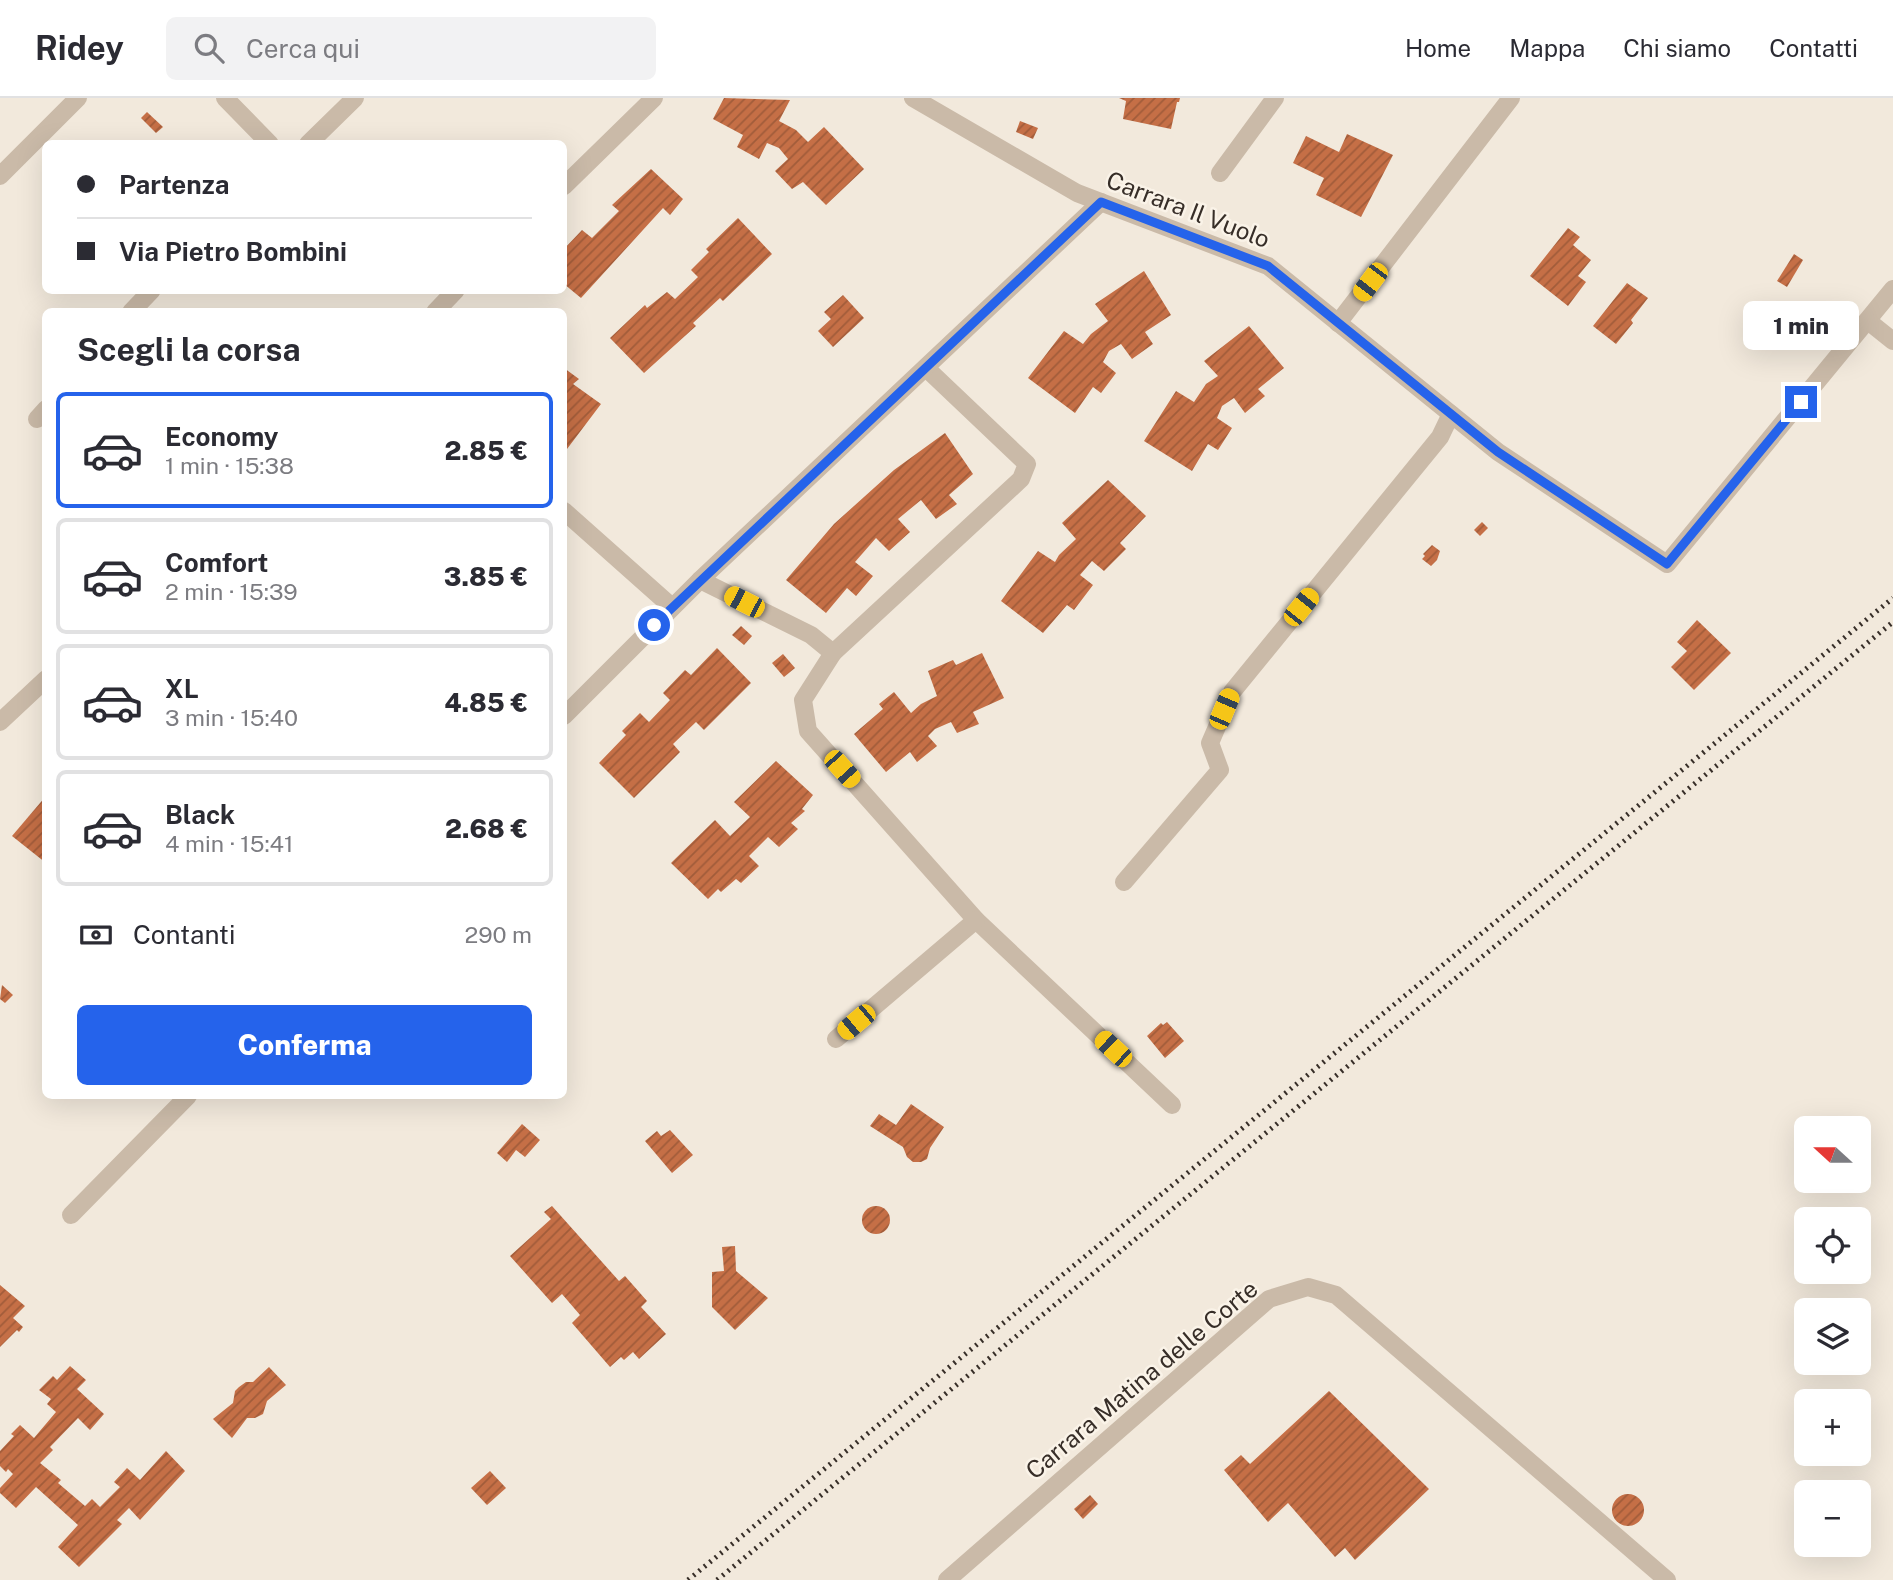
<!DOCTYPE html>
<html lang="it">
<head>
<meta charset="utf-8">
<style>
	:root { --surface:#fff; --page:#f2f2f3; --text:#2b2b33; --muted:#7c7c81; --line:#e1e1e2; --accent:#2563eb }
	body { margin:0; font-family:"Public Sans",sans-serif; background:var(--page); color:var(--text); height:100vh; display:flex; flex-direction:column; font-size:26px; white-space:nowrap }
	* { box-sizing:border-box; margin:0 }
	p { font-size:23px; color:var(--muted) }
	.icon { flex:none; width:38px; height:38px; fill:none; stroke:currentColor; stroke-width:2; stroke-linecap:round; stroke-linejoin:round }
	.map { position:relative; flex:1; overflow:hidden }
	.side { position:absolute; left:42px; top:210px; width:525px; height:791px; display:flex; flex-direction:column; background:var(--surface); border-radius:10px; box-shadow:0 7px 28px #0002 }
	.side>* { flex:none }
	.guide { position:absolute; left:42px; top:42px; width:525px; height:154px; border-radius:10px; box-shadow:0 7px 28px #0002; display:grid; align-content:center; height:154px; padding:0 35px; background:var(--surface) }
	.needle { width:46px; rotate:291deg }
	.buttons { position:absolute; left:1794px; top:1018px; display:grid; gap:14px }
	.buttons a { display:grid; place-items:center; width:77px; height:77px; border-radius:10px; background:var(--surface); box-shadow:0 7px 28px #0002; font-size:35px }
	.end { position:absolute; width:32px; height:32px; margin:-16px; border:9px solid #2563eb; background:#fff; box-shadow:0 0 0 4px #fff }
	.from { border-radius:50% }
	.bubble { position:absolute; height:49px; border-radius:10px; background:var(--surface); box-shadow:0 7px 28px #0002; font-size:23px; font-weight:800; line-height:49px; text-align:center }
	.car { position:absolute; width:21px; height:42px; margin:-21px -10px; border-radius:9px; box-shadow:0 0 5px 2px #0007; background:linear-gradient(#f5c518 24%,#345 0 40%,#f5c518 0 76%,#345 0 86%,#f5c518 0) }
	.guide b { display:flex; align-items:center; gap:24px; height:66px; font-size:26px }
	.guide b+b { border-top:2px solid var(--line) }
	.guide i { width:18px; height:18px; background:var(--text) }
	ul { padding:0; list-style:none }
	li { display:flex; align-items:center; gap:21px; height:116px; margin:0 14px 10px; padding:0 21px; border:4px solid var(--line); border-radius:10px }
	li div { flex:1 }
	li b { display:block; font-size:26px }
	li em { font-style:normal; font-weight:800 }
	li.on { border-color:var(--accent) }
	li>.icon { width:63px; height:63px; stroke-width:1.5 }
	h2 { padding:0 35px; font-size:32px; line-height:84px }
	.pay { display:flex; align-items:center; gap:18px; height:77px; padding:0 35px; font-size:26px }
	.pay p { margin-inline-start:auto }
	.cta { display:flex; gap:14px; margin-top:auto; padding:14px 35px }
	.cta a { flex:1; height:80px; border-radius:10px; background:var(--accent); color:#fff; font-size:28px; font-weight:800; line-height:80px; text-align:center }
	header { display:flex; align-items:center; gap:42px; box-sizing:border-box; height:98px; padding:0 35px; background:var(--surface); border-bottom:2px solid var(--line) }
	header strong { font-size:33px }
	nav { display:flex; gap:38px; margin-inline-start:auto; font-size:24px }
	.search { width:490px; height:63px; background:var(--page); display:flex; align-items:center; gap:18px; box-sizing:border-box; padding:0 24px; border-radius:10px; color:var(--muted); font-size:26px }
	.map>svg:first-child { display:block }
</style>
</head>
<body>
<header>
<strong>Ridey</strong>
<div class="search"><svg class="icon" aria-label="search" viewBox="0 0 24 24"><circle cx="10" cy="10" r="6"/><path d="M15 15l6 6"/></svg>Cerca qui</div>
<nav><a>Home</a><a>Mappa</a><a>Chi siamo</a><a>Contatti</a></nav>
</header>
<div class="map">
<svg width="1893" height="1482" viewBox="0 0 1893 1482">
	<defs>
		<pattern id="building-hatch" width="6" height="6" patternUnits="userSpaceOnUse" patternTransform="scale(1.75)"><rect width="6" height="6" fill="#c56f46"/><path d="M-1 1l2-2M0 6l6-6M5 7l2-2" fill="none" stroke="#a15c3a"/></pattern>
	</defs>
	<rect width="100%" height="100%" fill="#f2e9dc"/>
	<g fill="url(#building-hatch)">
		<path d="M724,0L790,2L779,23L796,32L808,44L824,29L864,71L826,107L803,84L792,91L775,73L788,61L779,50L767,45L759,61L737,49L743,37L713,21Z"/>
		<path d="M1119,0H1180L1179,4H1177L1171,31L1123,21L1126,3Z"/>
		<path d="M147,14L163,29L156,35L141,20Z"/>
		<path d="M1020,23L1038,30L1033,41L1016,34Z"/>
		<path d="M1347,36L1393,57L1361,119L1316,97L1324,80L1293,65L1306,38L1339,54Z"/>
		<path d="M651,71L683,101L670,117L663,110L581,200L564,186V151L582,132L592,140L619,113L612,107Z"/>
		<path d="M738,120L772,156L723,203L720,200L693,225L696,228L644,275L610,240L645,207L647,210L667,194L675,201L698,179L691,172L709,154L706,151Z"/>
		<path d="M1568,130L1580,139L1573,147L1591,162L1578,178L1586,184L1568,208L1530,178Z"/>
		<path d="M1794,156L1803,162L1787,189L1777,183Z"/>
		<path d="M1144,173L1171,217L1145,234L1153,246L1132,261L1121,246L1109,253L1103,264L1116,275L1101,295L1093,289L1075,315L1028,280L1064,233L1083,246L1091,236L1108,223L1095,206Z"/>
		<path d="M1627,185L1648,200L1631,222L1633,225L1616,246L1593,228Z"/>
		<path d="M843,197L864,220L833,249L818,233L831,221L824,214Z"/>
		<path d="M1249,228L1284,270L1258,291L1265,298L1245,315L1234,300L1222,308L1217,320L1232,330L1218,352L1208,346L1192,373L1144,343L1176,293L1194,304L1206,286L1218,278L1204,263Z"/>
		<path d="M564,270L579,281L573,286L601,306L567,351L564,348Z"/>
		<path d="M945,335L973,376L949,397L957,406L936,421L921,402L898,421L910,434L889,453L876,440L855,464L873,478L856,498L847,490L826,515L786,482L834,426L894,372Z"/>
		<path d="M1108,382L1146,418L1120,445L1126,451L1104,473L1092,463L1080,477L1093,487L1074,512L1067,507L1043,535L1001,503L1038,453L1055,464L1059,457L1076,441L1062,425Z"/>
		<path d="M1482,424L1488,430L1480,438L1474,432Z"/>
		<path d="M1432,447L1440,453L1437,462L1431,468L1422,461L1425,458L1423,456Z"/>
		<path d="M1697,522L1731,555L1694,592L1671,569L1687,553L1677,544Z"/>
		<path d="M741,528L752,538L744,547L732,537Z"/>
		<path d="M717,550L751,585L704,632L696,624L673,646L680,654L634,700L599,665L626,637L622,633L640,615L649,624L670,602L663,595L685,572L691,577Z"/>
		<path d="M982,555L1004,600L973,614L979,626L957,635L951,624L935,631L928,638L937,648L917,664L910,654L886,674L854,636L883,611L879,606L894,594L911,615L921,606L937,598L928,573L953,562L956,567Z"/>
		<path d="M783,556L795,570L784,579L772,565Z"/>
		<path d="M776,663L813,697L802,711L805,713L791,725L798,731L779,749L768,739L749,758L759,768L741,785L736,781L721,794L718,791L708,801L671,765L715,722L730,738L750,719L734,704Z"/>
		<path d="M46,698V765L12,738Z"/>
		<path d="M2,887L13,897L5,905L0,901Z"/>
		<path d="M1167,924L1184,943L1165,960L1147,938L1161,925L1163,927Z"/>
		<path d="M911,1006L944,1029L930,1050L927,1061L921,1064H913L907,1059L903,1049L870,1028L879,1016L896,1027Z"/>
		<path d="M522,1026L540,1042L525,1059L516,1052L507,1064L497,1055Z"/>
		<path d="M670,1032L693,1057L672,1075L645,1043L657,1033L661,1038Z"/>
		<circle cx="876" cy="1122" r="14"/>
		<path d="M552,1108L619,1183L625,1178L647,1203L641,1209L666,1236L639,1261L633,1254L624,1262L621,1259L610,1269L572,1225L580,1217L562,1196L552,1205L510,1158L551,1121L544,1114Z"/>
		<path d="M735,1148L736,1173L768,1200L735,1232L712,1209V1174L724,1173L722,1149Z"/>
		<path d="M0,1187L25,1208L13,1220L23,1229L19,1234L17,1232L0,1249Z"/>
		<path d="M70,1268L86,1282L77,1291L104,1316L90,1332L78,1320L50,1349L53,1352L40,1365L61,1382L58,1385L85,1408L92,1401L100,1409L120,1389L114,1384L127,1370L140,1382L166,1353L185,1373L140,1422L129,1410L117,1422L122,1426L79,1469L58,1449L78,1427L36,1389L16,1410L0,1395V1390L13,1376L8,1371L6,1374L0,1368V1353L14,1338L11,1336L20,1327L34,1340L56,1314L47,1306L51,1301L39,1292L53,1278L57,1282Z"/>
		<path d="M269,1269L286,1287L267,1303L263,1316L255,1320H247L232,1340L213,1321L233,1305L235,1293L239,1289L246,1284H253Z"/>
		<path d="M1329,1293L1429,1391L1355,1462L1345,1450L1335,1459L1288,1405L1268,1424L1224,1372L1241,1357L1250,1366Z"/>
		<path d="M490,1373L506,1390L487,1407L471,1390Z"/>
		<circle cx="1628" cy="1412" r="16"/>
		<path d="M1090,1397L1098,1406L1083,1421L1074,1411Z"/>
	</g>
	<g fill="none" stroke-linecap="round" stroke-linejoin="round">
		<g stroke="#cabaa8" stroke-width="18">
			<path d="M225,0L270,46"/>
			<path d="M913,0L1077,95L1268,168L1498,354L1667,466L1893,191"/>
			<path d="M308,46L355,0"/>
			<path d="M1220,75L1275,0"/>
			<path d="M0,78L78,0"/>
			<path d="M564,88L654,0"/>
			<path d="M131,214L152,192"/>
			<path d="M435,214L456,192"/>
			<path d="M1868,223L1893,243"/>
			<path d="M1338,225L1511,0"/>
			<path d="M926,270L1027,366L1021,381L833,555L803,602L808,633L976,822L1172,1007"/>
			<path d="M37,321L46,311"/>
			<path d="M564,413L672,509"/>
			<path d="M700,482L811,537L833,555"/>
			<path d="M564,618L700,482L1101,104"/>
			<path d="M0,624L46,581"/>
			<path d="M1124,784L1220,672L1210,645L1232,594L1440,339L1451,316"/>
			<path d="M836,941L976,822"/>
			<path d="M71,1117L188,998"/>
			<path d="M947,1482L1269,1201L1308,1189L1336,1197L1667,1482"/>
		</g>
		<g stroke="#372e28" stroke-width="5" stroke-dasharray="2 5" stroke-linecap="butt">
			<path d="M688,1482L1893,500"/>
			<path d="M717,1482L1893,524"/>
		</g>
	</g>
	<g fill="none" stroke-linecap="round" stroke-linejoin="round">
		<path stroke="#2563eb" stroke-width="9" d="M654,527L1101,104L1268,168L1498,354L1667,466L1801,304"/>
	</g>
	<g text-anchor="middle" stroke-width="5" stroke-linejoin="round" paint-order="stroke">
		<g font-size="24" fill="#372e28" stroke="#faf3e8">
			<text transform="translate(1188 112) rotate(21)" y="8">Carrara Il Vuolo</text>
			<text transform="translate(1142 1282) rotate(-40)" y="8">Carrara Matina delle Corte</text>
		</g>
	</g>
</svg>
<div class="buttons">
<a><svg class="needle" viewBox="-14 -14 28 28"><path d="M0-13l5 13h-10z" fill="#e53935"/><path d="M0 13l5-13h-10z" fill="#7c7c81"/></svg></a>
<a><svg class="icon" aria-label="locate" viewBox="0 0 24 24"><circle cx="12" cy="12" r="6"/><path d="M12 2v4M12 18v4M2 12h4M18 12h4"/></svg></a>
<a><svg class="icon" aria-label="layers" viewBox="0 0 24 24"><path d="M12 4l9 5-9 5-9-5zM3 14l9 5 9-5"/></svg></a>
<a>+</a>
<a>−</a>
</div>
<i class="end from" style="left:654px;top:527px"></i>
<i class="end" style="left:1801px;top:304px"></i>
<div class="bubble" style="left:1743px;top:203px;width:116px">1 min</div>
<i class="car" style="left:1370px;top:184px;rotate:217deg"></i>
<i class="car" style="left:744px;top:504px;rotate:297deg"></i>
<i class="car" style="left:1301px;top:509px;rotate:39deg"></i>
<i class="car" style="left:1224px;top:611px;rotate:23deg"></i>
<i class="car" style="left:842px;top:671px;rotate:138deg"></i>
<i class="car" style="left:856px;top:924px;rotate:230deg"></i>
<i class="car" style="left:1113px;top:951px;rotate:313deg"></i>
<div class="guide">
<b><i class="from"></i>Partenza</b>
<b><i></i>Via Pietro Bombini</b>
</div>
<section class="side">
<h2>Scegli la corsa</h2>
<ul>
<li class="on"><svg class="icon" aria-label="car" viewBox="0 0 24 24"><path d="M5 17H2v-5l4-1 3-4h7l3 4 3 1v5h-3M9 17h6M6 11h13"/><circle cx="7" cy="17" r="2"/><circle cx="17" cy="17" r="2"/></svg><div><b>Economy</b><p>1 min · 15:38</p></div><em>2.85 €</em></li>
<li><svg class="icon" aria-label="car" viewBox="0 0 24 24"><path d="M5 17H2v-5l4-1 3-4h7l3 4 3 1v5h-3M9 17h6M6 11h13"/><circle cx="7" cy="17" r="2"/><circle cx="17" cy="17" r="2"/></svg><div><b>Comfort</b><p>2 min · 15:39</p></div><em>3.85 €</em></li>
<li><svg class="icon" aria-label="car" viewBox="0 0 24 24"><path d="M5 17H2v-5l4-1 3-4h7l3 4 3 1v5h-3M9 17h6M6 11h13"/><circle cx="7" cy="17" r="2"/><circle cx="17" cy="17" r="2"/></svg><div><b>XL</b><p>3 min · 15:40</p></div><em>4.85 €</em></li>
<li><svg class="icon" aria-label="car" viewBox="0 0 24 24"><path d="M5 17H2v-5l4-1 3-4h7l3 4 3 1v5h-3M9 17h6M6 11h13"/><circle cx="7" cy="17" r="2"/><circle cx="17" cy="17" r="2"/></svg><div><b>Black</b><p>4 min · 15:41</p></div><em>2.68 €</em></li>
</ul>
<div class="pay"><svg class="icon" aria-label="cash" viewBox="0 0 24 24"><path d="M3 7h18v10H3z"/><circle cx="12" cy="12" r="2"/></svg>Contanti<p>290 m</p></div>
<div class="cta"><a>Conferma</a></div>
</section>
</div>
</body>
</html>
